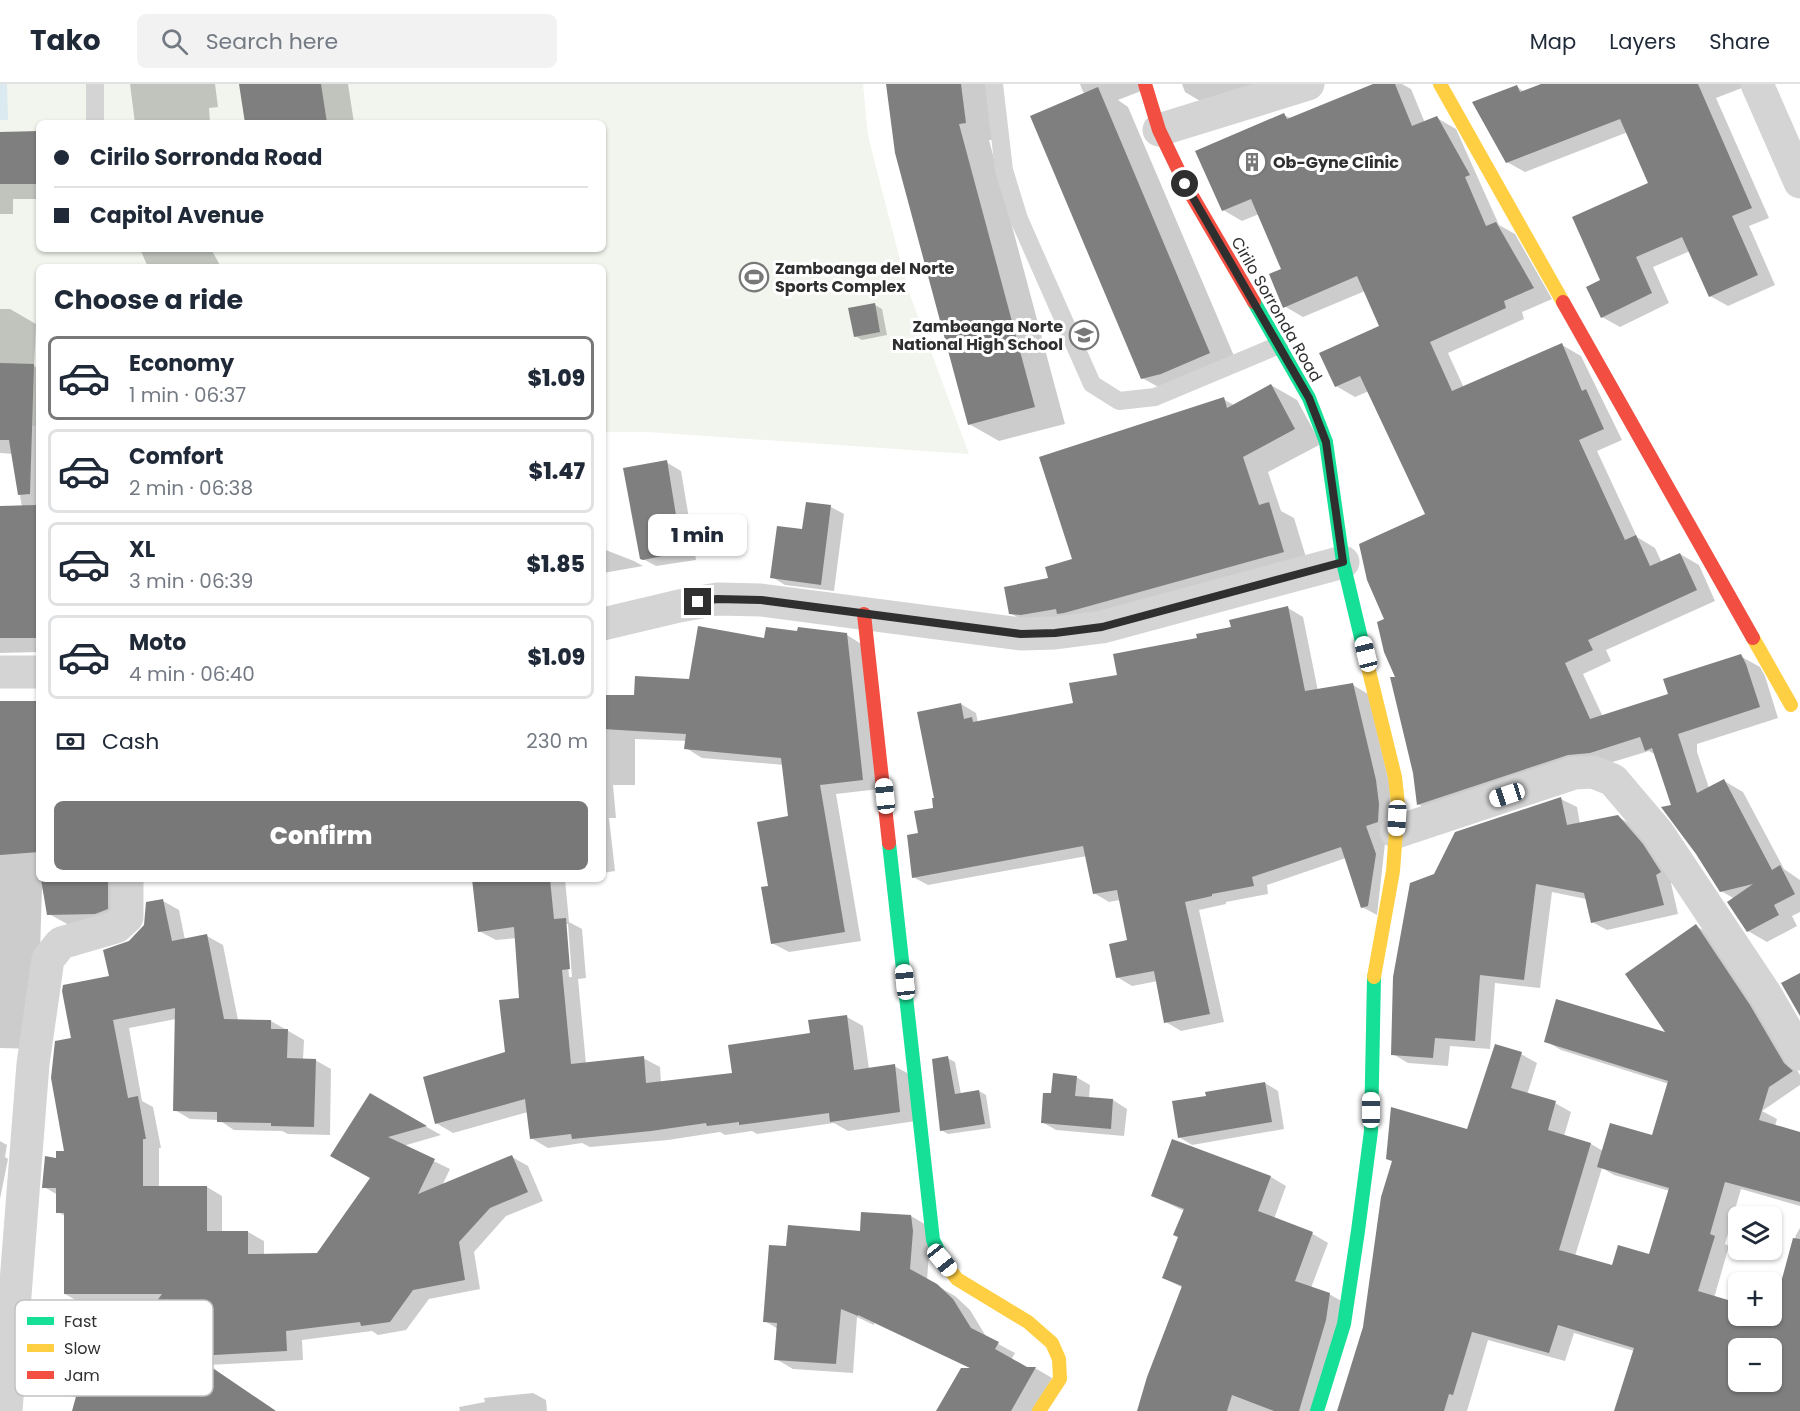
<!DOCTYPE html>
<html lang="en">
<head>
<meta charset="utf-8">
<style>
	:root { --surface:#fff; --page:#f2f2f3; --text:#1f2937; --muted:#747a83; --line:#e0e1e3; --accent:#787878 }
	body { margin:0; font-family:Poppins,sans-serif; background:var(--page); color:var(--text); height:100vh; display:flex; flex-direction:column; font-size:22px; white-space:nowrap }
	* { box-sizing:border-box; margin:0 }
	p { font-size:20px; color:var(--muted) }
	.icon { flex:none; width:33px; height:33px; fill:none; stroke:currentColor; stroke-width:2; stroke-linecap:round; stroke-linejoin:round }
	.map { position:relative; flex:1; overflow:hidden }
	.panel { position:absolute; left:36px; top:180px; width:570px; height:618px; display:flex; flex-direction:column; background:var(--surface); border-radius:9px; box-shadow:0 2px 4px #0004 }
	.panel>* { flex:none }
	.top-card { position:absolute; left:36px; top:36px; width:570px; height:132px; border-radius:9px; box-shadow:0 2px 4px #0004; display:grid; align-content:center; height:132px; padding:0 18px; background:var(--surface) }
	.controls { position:absolute; left:1728px; top:1122px; display:grid; gap:12px }
	.controls a { display:grid; place-items:center; width:54px; height:54px; border-radius:9px; background:var(--surface); box-shadow:0 2px 4px #0004; font-size:30px }
	.end { position:absolute; width:27px; height:27px; margin:-14px; border:8px solid #2f2f2f; background:#fff; box-shadow:0 0 0 3px #fff }
	.from { border-radius:50% }
	.bubble { position:absolute; height:42px; border-radius:9px; background:var(--surface); box-shadow:0 2px 4px #0004; font-size:20px; font-weight:800; line-height:42px; text-align:center }
	.car { position:absolute; width:18px; height:36px; margin:-18px -9px; border-radius:8px; box-shadow:0 0 4px 2px #0007; background:linear-gradient(#fff 24%,#345 0 40%,#fff 0 76%,#345 0 86%,#fff 0) }
	.top-card b { display:flex; align-items:center; gap:21px; height:57px; font-size:22px }
	.top-card b+b { border-top:2px solid var(--line) }
	.top-card i { width:15px; height:15px; background:var(--text) }
	ul { padding:0; list-style:none }
	li { display:flex; align-items:center; gap:18px; height:84px; margin:0 12px 9px; padding:0 6px; border:3px solid var(--line); border-radius:9px }
	li div { flex:1 }
	li b { display:block; font-size:22px }
	li em { font-style:normal; font-weight:800 }
	li.current { border-color:var(--accent) }
	li>.icon { width:54px; height:54px; stroke-width:1.5 }
	h2 { padding:0 18px; font-size:27px; line-height:72px }
	.pay { display:flex; align-items:center; gap:15px; height:66px; padding:0 18px; font-size:22px }
	.pay p { margin-inline-start:auto }
	.primary-button { display:flex; gap:12px; margin-top:auto; padding:12px 18px }
	.primary-button a { flex:1; height:69px; border-radius:9px; background:var(--accent); color:#fff; font-size:24px; font-weight:800; line-height:69px; text-align:center }
	header { display:flex; align-items:center; gap:36px; box-sizing:border-box; height:84px; padding:0 30px; background:var(--surface); border-bottom:2px solid var(--line) }
	header strong { font-size:28px }
	nav { display:flex; gap:33px; margin-inline-start:auto; font-size:21px }
	.search { width:420px; height:54px; background:var(--page); display:flex; align-items:center; gap:15px; box-sizing:border-box; padding:0 21px; border-radius:9px; color:var(--muted); font-size:22px }
	.map>svg:first-child { display:block }
</style>
</head>
<body>
<header>
<strong>Tako</strong>
<div class="search"><svg class="icon" aria-label="search" viewBox="0 0 24 24"><circle cx="10" cy="10" r="6"/><path d="M15 15l6 6"/></svg>Search here</div>
<nav><a>Map</a><a>Layers</a><a>Share</a></nav>
</header>
<div class="map">
<svg width="1800" height="1327" viewBox="0 0 1800 1327">
	<rect width="100%" height="100%" fill="#fff"/>
	<path fill="#f1f5ed" fill-rule="evenodd" d="M0,0H863L868,52L907,203L969,370L648,348H603V183H39V342L0,341ZM39,39H603V165H39Z"/>
	<path fill="#dbe9f0" d="M0,0H7L8,36H0Z"/>
	<g fill="#0003" fill-rule="evenodd">
		<path d="M130,0H215L218,23L209,24L210,39H135Z"/>
		<path d="M241,0H348L354,39H247Z"/>
		<path d="M888,0H988L995,56H989L1065,340L999,357L969,340Z"/>
		<path d="M1080,0H1138L1141,7L1118,16L1128,23L1240,286L1173,311L1142,294L1087,10L1083,8Z"/>
		<path d="M1182,0H1308L1215,26L1185,8Z"/>
		<path d="M1377,0H1402L1411,5L1425,39L1437,34L1456,45L1499,141L1515,150L1552,215L1522,228L1524,235L1448,269L1464,304L1562,261L1581,272L1622,356L1597,367L1637,453L1655,464L1662,479L1680,470L1699,481L1715,517L1606,566L1611,577L1583,590L1603,633L1670,611L1740,572L1760,583L1765,592L1778,634L1697,660V668L1709,704L1724,697L1743,708L1784,785L1800,796V828L1792,832L1797,842L1767,858L1748,847L1735,815L1721,807L1672,722L1656,671L1649,667L1437,731L1418,720L1415,688L1386,535L1427,431L1369,307L1355,313L1336,302L1381,243L1365,207L1303,233L1284,222L1283,186L1259,130L1242,137L1223,126L1284,31L1292,35Z"/>
		<path d="M1545,0H1746L1747,2L1716,14L1769,134L1749,142L1775,201L1728,222L1710,212L1690,167L1653,183L1669,219L1620,243L1602,233V197L1650,100L1628,48L1525,88L1507,78L1517,3L1525,8Z"/>
		<path d="M0,49H39V115H13V130H0Z"/>
		<path d="M140,165H211L221,183H148Z"/>
		<path d="M875,221L882,225L887,251L862,256L855,252Z"/>
		<path d="M0,225H10L36,240L34,282L39,285V568L0,569V423H22L13,370L0,369Z"/>
		<path d="M1271,301L1297,316L1321,360L1268,388L1281,427L1294,434L1309,483L1036,544L1010,529L1074,476L1223,315L1234,321Z"/>
		<path d="M666,378L681,387L696,476L656,482L641,474Z"/>
		<path d="M831,423L844,430L834,507L785,501L772,493L803,447Z"/>
		<path d="M603,465L634,477L643,482L603,489Z"/>
		<path d="M1288,524L1303,533L1318,607L1353,601L1368,610L1391,706L1377,831L1362,823L1346,774L1267,801L1268,810L1226,818V820L1199,826L1224,938L1181,947L1166,938L1158,897L1132,902L1117,893L1129,857L1120,816L1109,818L1094,809L1087,772L928,801L913,793L920,750L935,725L936,715L961,620L976,629L978,639L1074,620L1119,592L1198,555Z"/>
		<path d="M799,549L847,551L863,561L879,705L836,710L861,857L789,868L772,859L770,803L790,733L784,681L702,674L686,664L687,657L635,655V701H613L616,734H609L615,787L603,789V612L635,613L690,597L766,555Z"/>
		<path d="M0,618L39,619V795H133L128,836L69,841L49,830L42,804L37,965L0,964Z"/>
		<path d="M1561,715L1577,723L1580,740L1618,733L1634,742L1676,797L1671,799L1678,830L1607,846L1592,838L1586,815L1552,808L1540,904L1495,899L1490,965L1450,962L1448,982L1408,979L1393,970L1435,792Z"/>
		<path d="M473,795H565L569,838L582,845L586,894L578,895L586,980L643,974L660,983L661,999L734,990L847,933L863,942L869,985L894,982L911,991L916,1037L848,1047L834,1039L757,1050L752,1047L725,1051L720,1048L668,1056L590,1063L582,1059L548,1064L531,1054L528,1028L453,1049L436,1039L507,969L521,915L517,854L496,856L479,847ZM565,840H568L572,893H569Z"/>
		<path d="M163,817L179,826L185,856L207,852L223,861L238,936L271,937L304,956L303,976H315L331,985L330,1051L288,1050L282,1047L234,1046L219,1036L190,1035L175,1026L176,935L129,944L142,1017L153,1023L161,1064H159V1104L207,1103L222,1112V1148H248L264,1157V1171L318,1170L372,1094L370,1011L441,1051L403,1062L450,1085L442,1102L512,1073L528,1082L543,1117L506,1132L474,1168L480,1205L429,1215L406,1246L378,1251L372,1247L302,1256L303,1276L208,1281L267,1327H150L52,1309L36,1300L39,1286L30,1281L127,1261L158,1218L81,1219L65,1210V1132L58,1128V1111L44,1103L57,1076L66,1068L73,956L110,893L122,862L141,848Z"/>
		<path d="M1696,842L1712,851L1765,931L1800,991V1001L1762,1027L1777,1035L1775,1042L1800,1049V1122L1741,1105L1725,1160L1729,1162L1714,1214L1738,1221V1232H1772L1796,1151L1800,1144V1327H1616L1634,1267L1574,1249L1565,1277L1488,1256L1467,1327H1338L1468,1047L1521,970L1537,979L1527,1011L1555,1019L1571,1028L1564,1052L1591,1060L1603,1067L1653,1053L1669,1000L1561,966L1546,957L1669,951ZM1602,1084L1614,1091L1670,1107L1650,1171L1613,1183L1575,1172ZM1738,1264H1772V1298H1738Z"/>
		<path d="M947,974L955,978L961,1010L979,1007L986,1011L991,1044L948,1050L941,1046Z"/>
		<path d="M1076,993L1090,1001L1089,1014L1113,1016L1127,1025L1124,1052L1056,1046L1042,1038L1052,1011Z"/>
		<path d="M1265,999L1278,1007L1284,1045L1192,1061L1179,1053L1207,1013Z"/>
		<path d="M0,1057L7,1061L5,1073L8,1075L0,1115Z"/>
		<path d="M1173,1057L1271,1093L1286,1102L1274,1135L1313,1150L1328,1159L1311,1204L1329,1210L1345,1219L1315,1327H1138L1183,1204L1164,1194L1179,1153L1184,1127L1153,1112Z"/>
		<path d="M911,1132L928,1142L930,1157L927,1196L955,1212L970,1226L987,1254L1015,1269L1011,1276L1027,1284H1035L1052,1294L1033,1327H946L972,1285L874,1239V1241L857,1233L853,1289L793,1285L776,1275L778,1245L765,1237L788,1164L862,1148Z"/>
		<path d="M533,1309L546,1316L547,1327H460L459,1323L485,1318L484,1314Z"/>
	</g>
	<g fill="#7f7f7f" fill-rule="evenodd">
		<path d="M239,0H321L327,39H245Z"/>
		<path d="M886,0H961L966,39L959,40L1035,323L968,341L895,69Z"/>
		<path d="M1373,0H1395L1412,42L1437,32L1470,91L1465,93L1486,142L1496,138L1534,204L1504,217L1506,224L1430,258L1452,307L1562,259L1582,307L1586,305L1604,345L1579,356L1625,456L1636,451L1650,482L1680,469L1697,506L1588,556L1593,566L1565,579L1590,635L1668,610L1663,595L1741,570L1746,580L1760,623L1678,650L1697,709L1724,695L1772,786L1780,781L1795,810L1774,821L1779,831L1747,848L1727,818L1753,800L1720,808L1696,770L1661,723L1671,721L1652,664L1645,667L1640,653L1590,669L1568,671L1417,721L1413,689L1390,593H1395L1384,568L1377,538L1384,535L1367,496L1359,460L1425,430L1360,292L1335,303L1319,269L1379,242L1357,192L1283,224L1269,190L1281,185L1251,115L1222,127L1195,67L1284,29L1287,35Z"/>
		<path d="M1541,0H1698L1752,124L1732,132L1758,191L1709,213L1682,153L1636,173L1652,209L1601,234L1586,203L1600,196L1572,133L1648,99L1620,35L1506,79L1472,18L1517,1L1520,8Z"/>
		<path d="M1098,3L1210,269L1161,290L1141,295L1030,32Z"/>
		<path d="M39,47V100H0V48Z"/>
		<path d="M875,219L880,248L854,253L848,224Z"/>
		<path d="M0,279L34,280L30,410L18,411L9,356H0Z"/>
		<path d="M1271,300L1295,345L1243,373L1259,421L1269,418L1284,468L1064,529L1057,530L1056,525L1021,531L1009,530L1004,503L1048,494L1045,483L1072,475L1039,373L1224,313L1227,324Z"/>
		<path d="M667,376L682,468L643,476L640,475L623,384Z"/>
		<path d="M806,418L831,421L821,501L770,494L777,442L802,445Z"/>
		<path d="M36,421L37,554H0V422Z"/>
		<path d="M1288,522L1305,607L1353,599L1376,696L1379,720L1378,738L1366,742L1376,770L1368,822L1361,824L1341,763L1252,793L1254,802L1212,810V812L1185,818L1210,930L1164,939L1154,887L1116,894L1109,860L1127,856L1117,806L1093,810L1083,762L912,794L907,751L918,749L914,727L933,724L932,714H934L917,628L961,619L964,635L972,633L973,638L1073,619L1069,599L1117,591L1113,570L1197,554L1196,550L1231,543L1229,536Z"/>
		<path d="M698,542L764,554L766,543L797,547L798,543L847,549L863,696L820,701L845,848L771,860L761,803L768,802L757,738L788,732L781,674L684,665L686,650L603,645V611H634L635,592L689,595Z"/>
		<path d="M0,617H39V768L0,771Z"/>
		<path d="M1561,713L1567,741L1618,731L1643,760L1661,788L1656,791L1664,821L1591,839L1584,809L1536,800L1524,896L1480,891L1475,957L1435,954L1433,974L1391,971L1393,893L1410,799L1434,790L1455,748Z"/>
		<path d="M41,795H108V825L95,830L47,831Z"/>
		<path d="M472,795H550L554,835L566,834L570,885L562,886L571,980L644,972L646,999L732,989L728,961L810,949L808,936L847,931L854,986L895,980L900,1028L830,1038L829,1029L739,1041V1038L707,1042L706,1039L651,1047L572,1055L571,1050L530,1055L525,1015L435,1040L423,993L505,968L499,916L519,914L514,843L478,848Z"/>
		<path d="M163,815L172,857L207,850L224,935L271,936V945H288L287,974L316,975L314,1043L271,1042V1039L217,1038V1028L173,1027L175,924L113,936L128,1014L138,1012L146,1055H143V1102H207V1147H248V1170L317,1169L370,1094L330,1072L370,1009L427,1042L388,1053L435,1075L418,1110L512,1071L528,1108L490,1124L459,1158L465,1196L413,1206L390,1238L361,1242L360,1238L286,1247L287,1267L195,1272L276,1327H72L77,1309L35,1301L38,1282H28L31,1252L44,1253V1251L110,1263L126,1259L162,1210H64V1129H56V1104H42L45,1072L56,1074V1067H64L51,994L55,957L71,954L62,907L63,901L109,892L103,866L129,857L144,841L146,818Z"/>
		<path d="M1696,840L1750,921L1784,979L1793,987L1769,1003L1759,1036L1800,1048V1118L1725,1098L1710,1150L1715,1152L1698,1207L1738,1219V1232H1772L1793,1154L1800,1155V1327H1614L1634,1264L1558,1241L1549,1269L1472,1248L1453,1311L1449,1310L1444,1327H1337L1363,1243L1381,1113L1392,1077L1386,1075L1391,1023L1467,1045L1495,960L1522,968L1511,1004L1556,1017L1548,1046L1591,1059L1559,1166L1612,1181L1618,1161L1649,1170L1669,1104L1597,1083L1610,1039L1652,1051L1668,997L1544,958L1556,915L1665,948L1625,890ZM1738,1264H1772V1298H1738Z"/>
		<path d="M1800,889V932L1781,899Z"/>
		<path d="M948,972L955,1010L979,1006L985,1040L940,1047L932,975Z"/>
		<path d="M1053,989L1077,992L1075,1012L1113,1015L1111,1045L1041,1039L1043,1009H1051Z"/>
		<path d="M1265,998L1272,1038L1178,1054L1172,1017L1206,1012L1205,1008Z"/>
		<path d="M1172,1055L1271,1092L1258,1127L1313,1148L1295,1197L1330,1209L1326,1236L1299,1327H1274L1232,1311L1227,1327H1137L1147,1293L1182,1202L1162,1194L1178,1153L1173,1151L1184,1125L1151,1112Z"/>
		<path d="M861,1128L911,1131L913,1147L910,1185L937,1200L953,1215L971,1244L999,1258L995,1265L1027,1283H1036L1011,1327H936L961,1284H970L858,1231V1232L841,1225L836,1280L774,1276L777,1239L763,1238L769,1161L786,1162L788,1141L860,1147Z"/>
	</g>
	<g fill="none" stroke-linecap="round" stroke-linejoin="round">
		<g stroke="#d4d4d4" stroke-width="18">
			<path d="M994,0L1004,86L1019,135L1092,300L1119,317L1155,313L1279,261"/>
			<path d="M95,38V0"/>
		</g>
		<g stroke="#d4d4d4" stroke-width="33">
			<path d="M1757,0L1800,98"/>
			<path d="M1159,46L1308,0"/>
			<path d="M603,540L679,522L717,515L761,516L1021,550L1055,549L1102,543L1343,478"/>
			<path d="M0,588H39"/>
			<path d="M1396,748L1574,689L1593,688L1613,696L1658,749L1766,911L1800,970"/>
			<path d="M6,1327L33,980L48,875L61,859L116,843L127,833V795"/>
		</g>
		<g stroke="#16e098" stroke-width="14">
			<path d="M1254,218L1309,314L1326,358L1343,478L1367,579"/>
			<path d="M889,759L933,1156L944,1178"/>
			<path d="M1317,1327L1344,1240L1358,1147L1371,1047L1374,893"/>
		</g>
		<g stroke="#ffcf43" stroke-width="14">
			<path d="M1440,0L1563,218"/>
			<path d="M1753,554L1791,621"/>
			<path d="M1367,579L1395,693L1398,720L1393,787L1374,893"/>
			<path d="M944,1178L957,1195L1028,1238L1052,1259L1059,1275L1060,1295L1039,1327"/>
		</g>
		<g stroke="#f24e42" stroke-width="14">
			<path d="M1145,0L1159,46L1185,100L1254,218"/>
			<path d="M1563,218L1753,554"/>
			<path d="M864,530L889,759"/>
		</g>
	</g>
	<g fill="none" stroke-linecap="round" stroke-linejoin="round">
		<path stroke="#2f2f2f" stroke-width="8" d="M698,518L717,515L761,516L1021,550L1055,549L1102,543L1343,478L1326,358L1309,314L1185,100"/>
	</g>
	<defs>
		<g id="building-ring" transform="scale(1.5)"><circle r="9.5" fill="#fff" stroke="#787878" stroke-width="1.5"/><path d="M-4-6H4V6H1V3H-1V6H-4ZM-2.5-4.3h1.7v1.8h-1.7ZM.8-4.3h1.7v1.8H.8ZM-2.5-1h1.7V.8h-1.7ZM.8-1h1.7V.8H.8Z" fill="#787878"/></g>
		<g id="stadium-ring" transform="scale(1.5)"><circle r="9.5" fill="#fff" stroke="#787878" stroke-width="1.5"/><path d="M0-5a6.5 5 0 1 0 0 10a6.5 5 0 1 0 0-10ZM-3.5-1.8h7v3.6h-7Z" fill="#787878"/></g>
		<g id="school-ring" transform="scale(1.5)"><circle r="9.5" fill="#fff" stroke="#787878" stroke-width="1.5"/><path d="M0-5L7-2L0 1L-7-2ZM-4 1L0 2.5L4 1V4Q0 6-4 4Z" fill="#787878"/></g>
	</defs>
	<g fill-rule="evenodd">
		<use href="#building-ring" x="1252" y="78"/>
		<use href="#stadium-ring" x="754" y="193"/>
		<use href="#school-ring" x="1084" y="251"/>
	</g>
	<g text-anchor="middle" stroke-width="6" stroke-linejoin="round" paint-order="stroke">
		<g font-size="16" font-weight="bold" fill="#2f2f2f" stroke="#fff" text-anchor="start">
			<text x="1273" y="84">Ob-Gyne Clinic</text>
			<text x="775" y="190">Zamboanga del Norte<tspan x="775" dy="18">Sports Complex</tspan></text>
			<text x="1063" y="248" text-anchor="end">Zamboanga Norte<tspan x="1063" dy="18">National High School</tspan></text>
		</g>
		<g font-size="16" fill="#2f2f2f" stroke="#fff">
			<text transform="translate(1277 225) rotate(60)" y="6">Cirilo Sorronda Road</text>
		</g>
	</g>
	<rect x="15" y="1216" width="198" height="96" rx="9" fill="#fff" stroke="#c1c1c1" stroke-width="1.5"/>
	<rect x="27" y="1233" width="27" height="8" fill="#16e098"/>
	<rect x="27" y="1260" width="27" height="8" fill="#ffcf43"/>
	<rect x="27" y="1287" width="27" height="8" fill="#f24e42"/>
	<g font-size="16" fill="#2f2f2f">
		<text x="64" y="1243">Fast</text>
		<text x="64" y="1270">Slow</text>
		<text x="64" y="1297">Jam</text>
	</g>
</svg>
<div class="controls">
<a><svg class="icon" aria-label="layers" viewBox="0 0 24 24"><path d="M12 4l9 5-9 5-9-5zM3 14l9 5 9-5"/></svg></a>
<a>+</a>
<a>−</a>
</div>
<i class="end from" style="left:1185px;top:100px"></i>
<i class="end" style="left:698px;top:518px"></i>
<div class="bubble" style="left:648px;top:430px;width:99px">1 min</div>
<i class="car" style="left:1366px;top:570px;rotate:346deg"></i>
<i class="car" style="left:1507px;top:711px;rotate:252deg"></i>
<i class="car" style="left:885px;top:712px;rotate:354deg"></i>
<i class="car" style="left:1397px;top:734px;rotate:183deg"></i>
<i class="car" style="left:905px;top:898px;rotate:354deg"></i>
<i class="car" style="left:1371px;top:1026px;rotate:0deg"></i>
<i class="car" style="left:942px;top:1176px;rotate:141deg"></i>
<div class="top-card">
<b><i class="from"></i>Cirilo Sorronda Road</b>
<b><i></i>Capitol Avenue</b>
</div>
<section class="panel">
<h2>Choose a ride</h2>
<ul>
<li class="current"><svg class="icon" aria-label="car" viewBox="0 0 24 24"><path d="M5 17H2v-5l4-1 3-4h7l3 4 3 1v5h-3M9 17h6M6 11h13"/><circle cx="7" cy="17" r="2"/><circle cx="17" cy="17" r="2"/></svg><div><b>Economy</b><p>1 min · 06:37</p></div><em>$1.09</em></li>
<li><svg class="icon" aria-label="car" viewBox="0 0 24 24"><path d="M5 17H2v-5l4-1 3-4h7l3 4 3 1v5h-3M9 17h6M6 11h13"/><circle cx="7" cy="17" r="2"/><circle cx="17" cy="17" r="2"/></svg><div><b>Comfort</b><p>2 min · 06:38</p></div><em>$1.47</em></li>
<li><svg class="icon" aria-label="car" viewBox="0 0 24 24"><path d="M5 17H2v-5l4-1 3-4h7l3 4 3 1v5h-3M9 17h6M6 11h13"/><circle cx="7" cy="17" r="2"/><circle cx="17" cy="17" r="2"/></svg><div><b>XL</b><p>3 min · 06:39</p></div><em>$1.85</em></li>
<li><svg class="icon" aria-label="car" viewBox="0 0 24 24"><path d="M5 17H2v-5l4-1 3-4h7l3 4 3 1v5h-3M9 17h6M6 11h13"/><circle cx="7" cy="17" r="2"/><circle cx="17" cy="17" r="2"/></svg><div><b>Moto</b><p>4 min · 06:40</p></div><em>$1.09</em></li>
</ul>
<div class="pay"><svg class="icon" aria-label="cash" viewBox="0 0 24 24"><path d="M3 7h18v10H3z"/><circle cx="12" cy="12" r="2"/></svg>Cash<p>230 m</p></div>
<div class="primary-button"><a>Confirm</a></div>
</section>
</div>
</body>
</html>
